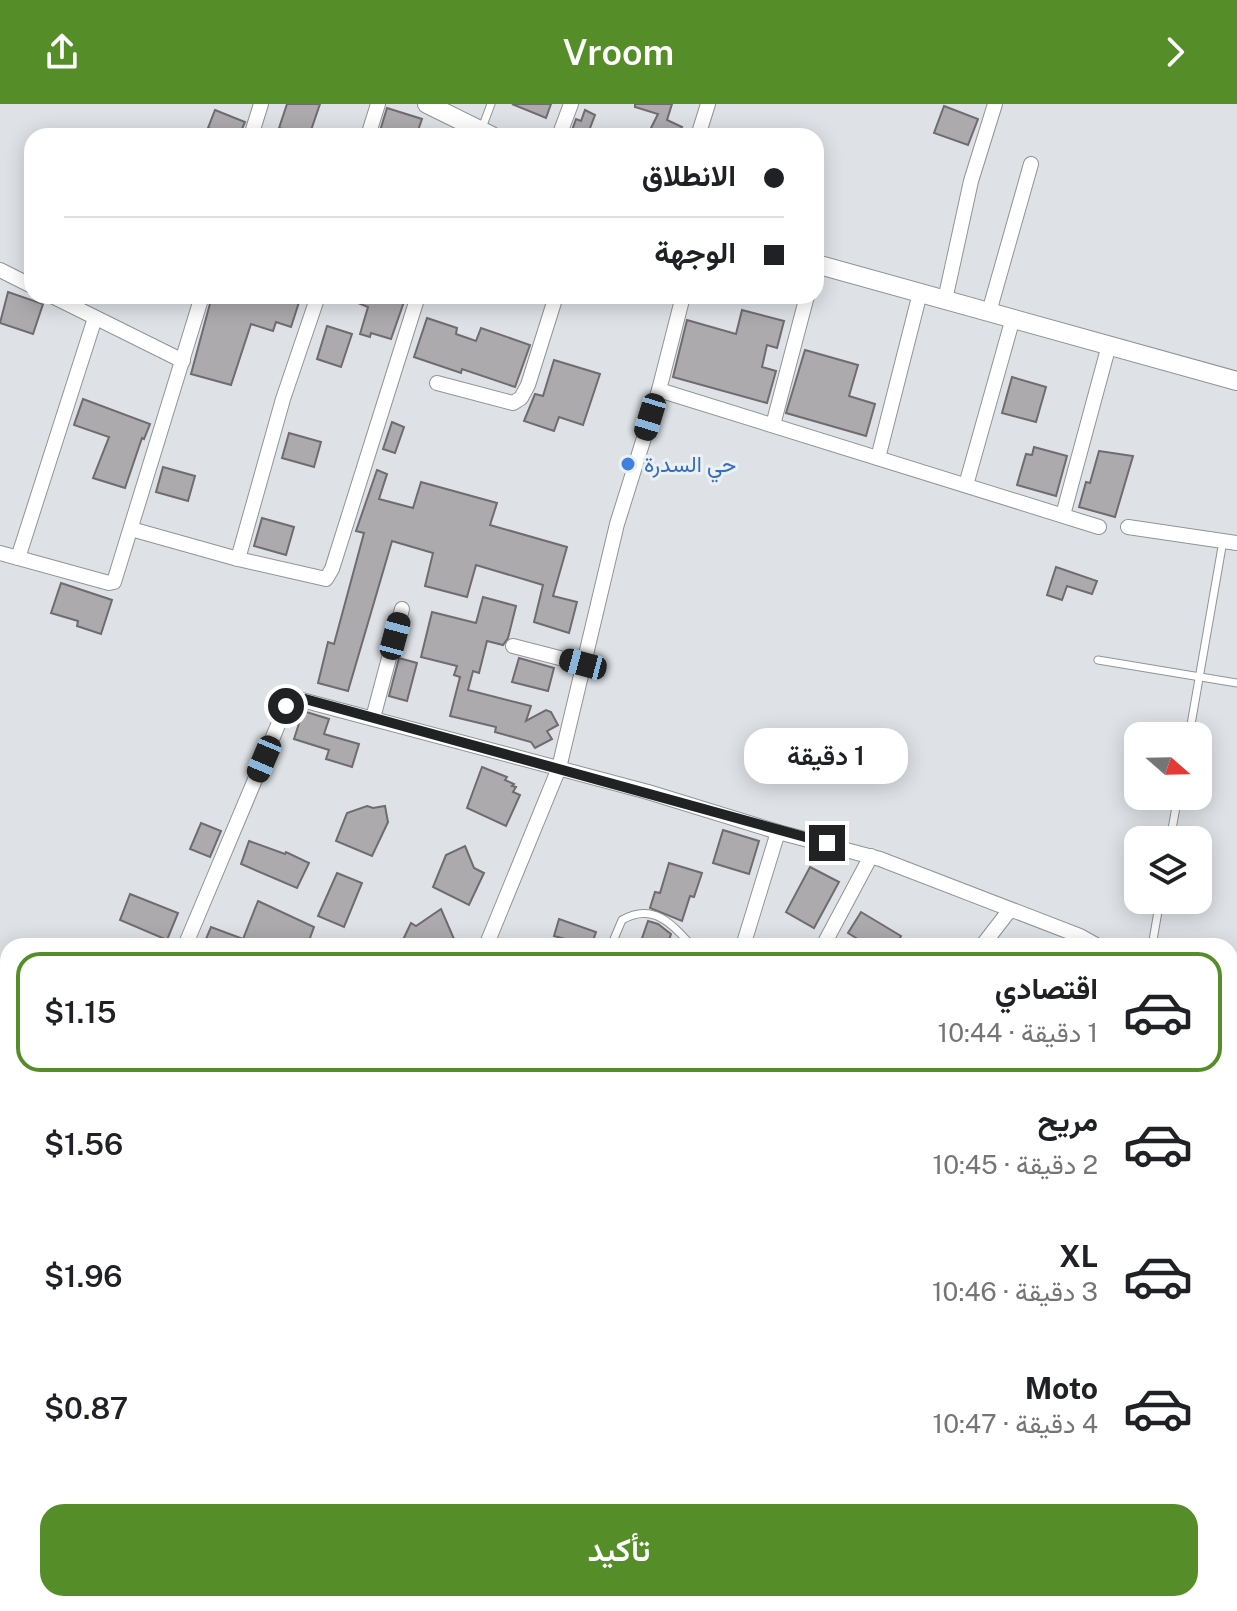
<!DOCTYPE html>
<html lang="ar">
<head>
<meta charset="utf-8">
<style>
	:root { --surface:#fff; --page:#f6f6f6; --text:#202124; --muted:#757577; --line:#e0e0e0; --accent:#558d29 }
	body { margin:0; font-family:"Public Sans",Vazirmatn,sans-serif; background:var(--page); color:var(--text); direction:rtl; height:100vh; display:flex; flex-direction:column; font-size:30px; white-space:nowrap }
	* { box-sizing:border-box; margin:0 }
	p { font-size:26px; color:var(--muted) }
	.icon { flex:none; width:44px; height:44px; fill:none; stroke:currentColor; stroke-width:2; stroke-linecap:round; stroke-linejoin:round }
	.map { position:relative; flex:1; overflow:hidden; direction:ltr }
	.sheet { position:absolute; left:0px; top:834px; width:1238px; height:674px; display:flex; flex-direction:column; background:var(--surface); border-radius:24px 24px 0 0; box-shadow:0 4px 20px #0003; direction:rtl }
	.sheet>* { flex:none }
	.top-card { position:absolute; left:24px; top:24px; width:800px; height:176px; border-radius:24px; box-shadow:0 4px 20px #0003; direction:rtl; display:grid; align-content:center; height:176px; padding:0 40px; background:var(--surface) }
	.needle { width:52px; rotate:110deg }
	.fabs { position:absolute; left:1124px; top:618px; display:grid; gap:16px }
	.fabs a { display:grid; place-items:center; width:88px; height:88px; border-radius:16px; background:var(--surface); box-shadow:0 4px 20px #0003; font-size:40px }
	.end { position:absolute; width:36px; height:36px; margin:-18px; border:10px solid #202223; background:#fff; box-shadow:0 0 0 4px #fff }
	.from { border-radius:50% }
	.bubble { position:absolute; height:56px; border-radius:24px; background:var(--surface); box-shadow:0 4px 20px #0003; font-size:26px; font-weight:600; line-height:56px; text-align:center; direction:rtl }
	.car { position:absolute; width:24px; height:48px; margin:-24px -12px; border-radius:10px; box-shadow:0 0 6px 2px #0007; background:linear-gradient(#222 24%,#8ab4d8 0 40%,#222 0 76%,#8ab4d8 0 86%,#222 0) }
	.top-card b { display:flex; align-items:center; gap:28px; height:76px; font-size:30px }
	.top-card b+b { border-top:2px solid var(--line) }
	.top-card i { width:20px; height:20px; background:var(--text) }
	ul { padding:14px 0 0; list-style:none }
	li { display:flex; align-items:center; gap:24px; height:120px; margin:0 16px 12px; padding:0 24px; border:4px solid transparent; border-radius:24px }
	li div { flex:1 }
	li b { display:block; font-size:30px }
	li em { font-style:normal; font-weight:600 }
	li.selected { border-color:var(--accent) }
	li>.icon { width:72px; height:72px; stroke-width:1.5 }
	.button { display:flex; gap:16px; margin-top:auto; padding:16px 40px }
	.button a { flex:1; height:92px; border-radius:24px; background:var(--accent); color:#fff; font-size:32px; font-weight:600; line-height:92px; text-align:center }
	header { display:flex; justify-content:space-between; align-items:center; height:104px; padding:0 40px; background:var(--accent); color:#fff; font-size:36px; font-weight:600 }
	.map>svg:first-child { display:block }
</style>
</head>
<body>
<header><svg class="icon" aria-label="forward" viewBox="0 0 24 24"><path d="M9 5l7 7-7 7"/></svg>Vroom<svg class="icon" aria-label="share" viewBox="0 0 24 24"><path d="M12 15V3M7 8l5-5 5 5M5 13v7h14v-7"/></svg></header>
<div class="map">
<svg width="1237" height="1507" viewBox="0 0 1237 1507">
	<rect width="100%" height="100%" fill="#dee2e6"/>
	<g fill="#adaaae" stroke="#6f6b6f" stroke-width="2">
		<path d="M287,0H320L309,32L279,24Z"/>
		<path d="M512,0H551L546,14Z"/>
		<path d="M635,0H672L667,16L682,23L677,32H647L658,10L635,3Z"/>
		<path d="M944,2L978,15L968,41L934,29Z"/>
		<path d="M387,4L422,15L416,32H396L380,27Z"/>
		<path d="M215,6L245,18L239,32H228L208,24Z"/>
		<path d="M585,6L595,11L587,32H570L576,15L581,17Z"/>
		<path d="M8,188L43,200L33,230L0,219Z"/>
		<path d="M212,192H301L291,223L276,218L273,227L251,220L231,281L191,270Z"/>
		<path d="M341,192H406L391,235L371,229L370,233L360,230L368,203Z"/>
		<path d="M742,206L784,217L777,244L767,241L762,263L776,267L767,299L673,273L687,216L736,230Z"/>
		<path d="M427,214L457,224L456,230L476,237L481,224L530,241L515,283L462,265L461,269L414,253Z"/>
		<path d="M327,222L352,230L341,263L317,255Z"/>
		<path d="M805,246L858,261L849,292L875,300L866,332L786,309Z"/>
		<path d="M554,256L600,270L583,321L559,313L554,327L524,317L535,290L543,292Z"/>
		<path d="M1012,273L1046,283L1036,318L1002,309Z"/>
		<path d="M83,295L150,320L144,335L142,334L125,384L93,374L109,333L74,321Z"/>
		<path d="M392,318L404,323L395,349L383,345Z"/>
		<path d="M289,329L321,338L314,363L282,354Z"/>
		<path d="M1034,343L1067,352L1056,392L1017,381L1026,350L1032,351Z"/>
		<path d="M1099,347L1133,352L1115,413L1079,403L1086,378L1090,379Z"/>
		<path d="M163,363L195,372L188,397L156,388Z"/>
		<path d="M377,366L387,370L379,395L413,404L421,378L497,399L490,421L567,443L553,492L577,498L569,529L534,518L543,481L476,461L467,493L425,482L433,449L392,437L348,587L318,579L328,538L334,540L364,429L356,427Z"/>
		<path d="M262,414L294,423L286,451L254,442Z"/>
		<path d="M1056,463L1097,477L1092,490L1067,482L1062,496L1047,491Z"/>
		<path d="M61,479L112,496L101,530L77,522L78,517L51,509Z"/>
		<path d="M483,493L516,502L508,534L503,541L487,537L479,569L473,567L468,586L531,602L526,617L546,606L551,608L558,621L547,627L552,635L535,644L531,638L495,628L496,623L450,612L460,573L454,571L457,562L421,553L432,508L476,519Z"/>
		<path d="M399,554L417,559L407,597L389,592Z"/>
		<path d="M519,554L554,564L548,587L512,578Z"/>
		<path d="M303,607L329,615L324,630L359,640L352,663L326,655L329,646L294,635Z"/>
		<path d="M482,663L507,673L505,676L514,680L512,682L516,683L513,688L520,691L506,722L467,704Z"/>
		<path d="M367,702L373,704L385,702L388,718L372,752L336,737L347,709Z"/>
		<path d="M201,719L221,727L210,753L190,745Z"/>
		<path d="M723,726L759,737L749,770L713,759Z"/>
		<path d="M249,737L285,750L286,748L309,759L297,784L241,760Z"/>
		<path d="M465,742L474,764L484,769L469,801L433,783L446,751Z"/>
		<path d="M669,759L702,769L694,793L690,792L682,817L650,804L655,788L660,789Z"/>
		<path d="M810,763L839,778L814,824L786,808Z"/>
		<path d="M337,769L362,779L344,823L318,812Z"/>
		<path d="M130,790L178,809L167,836L120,816Z"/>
		<path d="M258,797L314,823L307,842H203L211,823L243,835Z"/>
		<path d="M441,805L454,835L451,842H400L411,819L416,822Z"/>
		<path d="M861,808L901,832L895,842H869L848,829Z"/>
		<path d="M559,815L596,828L591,842L554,832Z"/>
		<path d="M648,817L658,820L671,830L667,842L640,840Z"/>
	</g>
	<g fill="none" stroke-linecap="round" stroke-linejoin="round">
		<g stroke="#909497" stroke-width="9">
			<g id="service">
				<path d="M482,24L491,0"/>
				<path d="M1098,556L1237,579"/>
				<path d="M1189,632L1223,437"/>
				<path d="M1170,736L1178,692"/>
				<path d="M611,842L622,816C653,798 672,820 692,842"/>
				<path d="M1152,842L1160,796"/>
				<path d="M782,1507L784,1500"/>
			</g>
		</g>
		<g stroke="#909497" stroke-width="16">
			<g id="minor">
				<path d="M251,32L261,0"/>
				<path d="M368,32L378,0"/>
				<path d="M559,32L571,0"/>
				<path d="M698,32L708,0"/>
				<path d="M0,166L32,182"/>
				<path d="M52,192L183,257"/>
				<path d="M945,196L971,77L995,0"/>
				<path d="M989,208L1031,60"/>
				<path d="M437,279L513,299L521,294L528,281L556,192"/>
				<path d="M659,286L1099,423"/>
				<path d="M773,321L807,192"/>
				<path d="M878,354L920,189"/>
				<path d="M966,381L1013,214"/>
				<path d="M1063,411L1109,241"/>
				<path d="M1128,423L1237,439"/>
				<path d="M131,425L238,455L326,475L332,465L418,192"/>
				<path d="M0,449L109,479L114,478L202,192"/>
				<path d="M18,454L95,214"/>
				<path d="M238,455L283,295L318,192"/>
				<path d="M513,542L583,560"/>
				<path d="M373,614L402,505"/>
				<path d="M185,842L286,602L298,595L648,688L778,728L880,755L1080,832L1098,842"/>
				<path d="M486,842L559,664L617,420L659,286L683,192"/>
				<path d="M743,842L778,728"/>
				<path d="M823,842L871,752"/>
				<path d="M982,842L1009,807"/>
				<path d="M1230,922L1237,927"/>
				<path d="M1230,968L1237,958"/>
				<path d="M1230,1106L1237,1097"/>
				<path d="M1230,1323L1237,1314"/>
				<path d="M0,1353L8,1339"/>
				<path d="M1230,1377L1237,1382"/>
				<path d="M492,1500L514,1507"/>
				<path d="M172,1507L176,1500"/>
				<path d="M288,1507L293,1500"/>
				<path d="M341,1507L345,1500"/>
				<path d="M533,1507L535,1500"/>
			</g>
		</g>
		<g stroke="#909497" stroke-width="20">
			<g id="tertiary">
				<path d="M427,0L492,32"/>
				<path d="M816,160L1237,277"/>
			</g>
		</g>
		<use href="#service" stroke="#fff" stroke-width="7"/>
		<use href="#minor" stroke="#fff" stroke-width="14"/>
		<use href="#tertiary" stroke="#fff" stroke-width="18"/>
	</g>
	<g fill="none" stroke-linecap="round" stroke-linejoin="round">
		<path stroke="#202223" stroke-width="10" d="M286,602L292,597L305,595L827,739"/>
	</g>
	<circle fill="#3f7fe0" stroke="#ebf0f3" stroke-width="3" cx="628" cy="360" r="8"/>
	<g text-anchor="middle" stroke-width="6" stroke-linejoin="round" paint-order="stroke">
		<g font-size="22" fill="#366cbe" stroke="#ebf0f3" text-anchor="start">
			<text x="644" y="368">حي السدرة</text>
		</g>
	</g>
</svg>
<div class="fabs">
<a><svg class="needle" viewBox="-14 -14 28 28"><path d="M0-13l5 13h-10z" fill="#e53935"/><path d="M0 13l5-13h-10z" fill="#757577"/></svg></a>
<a><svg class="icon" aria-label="layers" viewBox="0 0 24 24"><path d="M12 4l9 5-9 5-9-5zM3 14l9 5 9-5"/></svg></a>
</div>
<i class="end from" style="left:286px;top:602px"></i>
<i class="end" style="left:827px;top:739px"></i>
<div class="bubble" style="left:744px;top:624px;width:164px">1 دقيقة</div>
<i class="car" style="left:650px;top:313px;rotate:197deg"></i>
<i class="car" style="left:395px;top:532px;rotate:15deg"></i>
<i class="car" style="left:583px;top:560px;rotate:285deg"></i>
<i class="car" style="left:264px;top:655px;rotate:203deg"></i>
<div class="top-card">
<b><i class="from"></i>الانطلاق</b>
<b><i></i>الوجهة</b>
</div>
<section class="sheet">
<ul>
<li class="selected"><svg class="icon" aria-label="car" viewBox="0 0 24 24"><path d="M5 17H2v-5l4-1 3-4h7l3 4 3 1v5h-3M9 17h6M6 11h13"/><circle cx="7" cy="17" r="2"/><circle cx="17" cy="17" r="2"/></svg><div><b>اقتصادي</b><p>1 دقيقة · 10:44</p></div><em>$1.15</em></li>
<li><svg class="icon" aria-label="car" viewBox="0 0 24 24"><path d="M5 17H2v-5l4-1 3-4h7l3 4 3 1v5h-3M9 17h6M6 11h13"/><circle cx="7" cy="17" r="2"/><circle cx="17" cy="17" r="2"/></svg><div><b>مريح</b><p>2 دقيقة · 10:45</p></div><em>$1.56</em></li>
<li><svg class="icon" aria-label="car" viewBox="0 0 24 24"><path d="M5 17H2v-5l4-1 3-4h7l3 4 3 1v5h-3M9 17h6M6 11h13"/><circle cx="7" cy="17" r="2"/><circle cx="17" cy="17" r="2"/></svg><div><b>XL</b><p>3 دقيقة · 10:46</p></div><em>$1.96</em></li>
<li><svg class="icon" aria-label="car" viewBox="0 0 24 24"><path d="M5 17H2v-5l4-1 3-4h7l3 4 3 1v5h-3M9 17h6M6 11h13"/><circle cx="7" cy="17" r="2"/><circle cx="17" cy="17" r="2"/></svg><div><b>Moto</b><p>4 دقيقة · 10:47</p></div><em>$0.87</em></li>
</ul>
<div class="button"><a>تأكيد</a></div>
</section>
</div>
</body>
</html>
